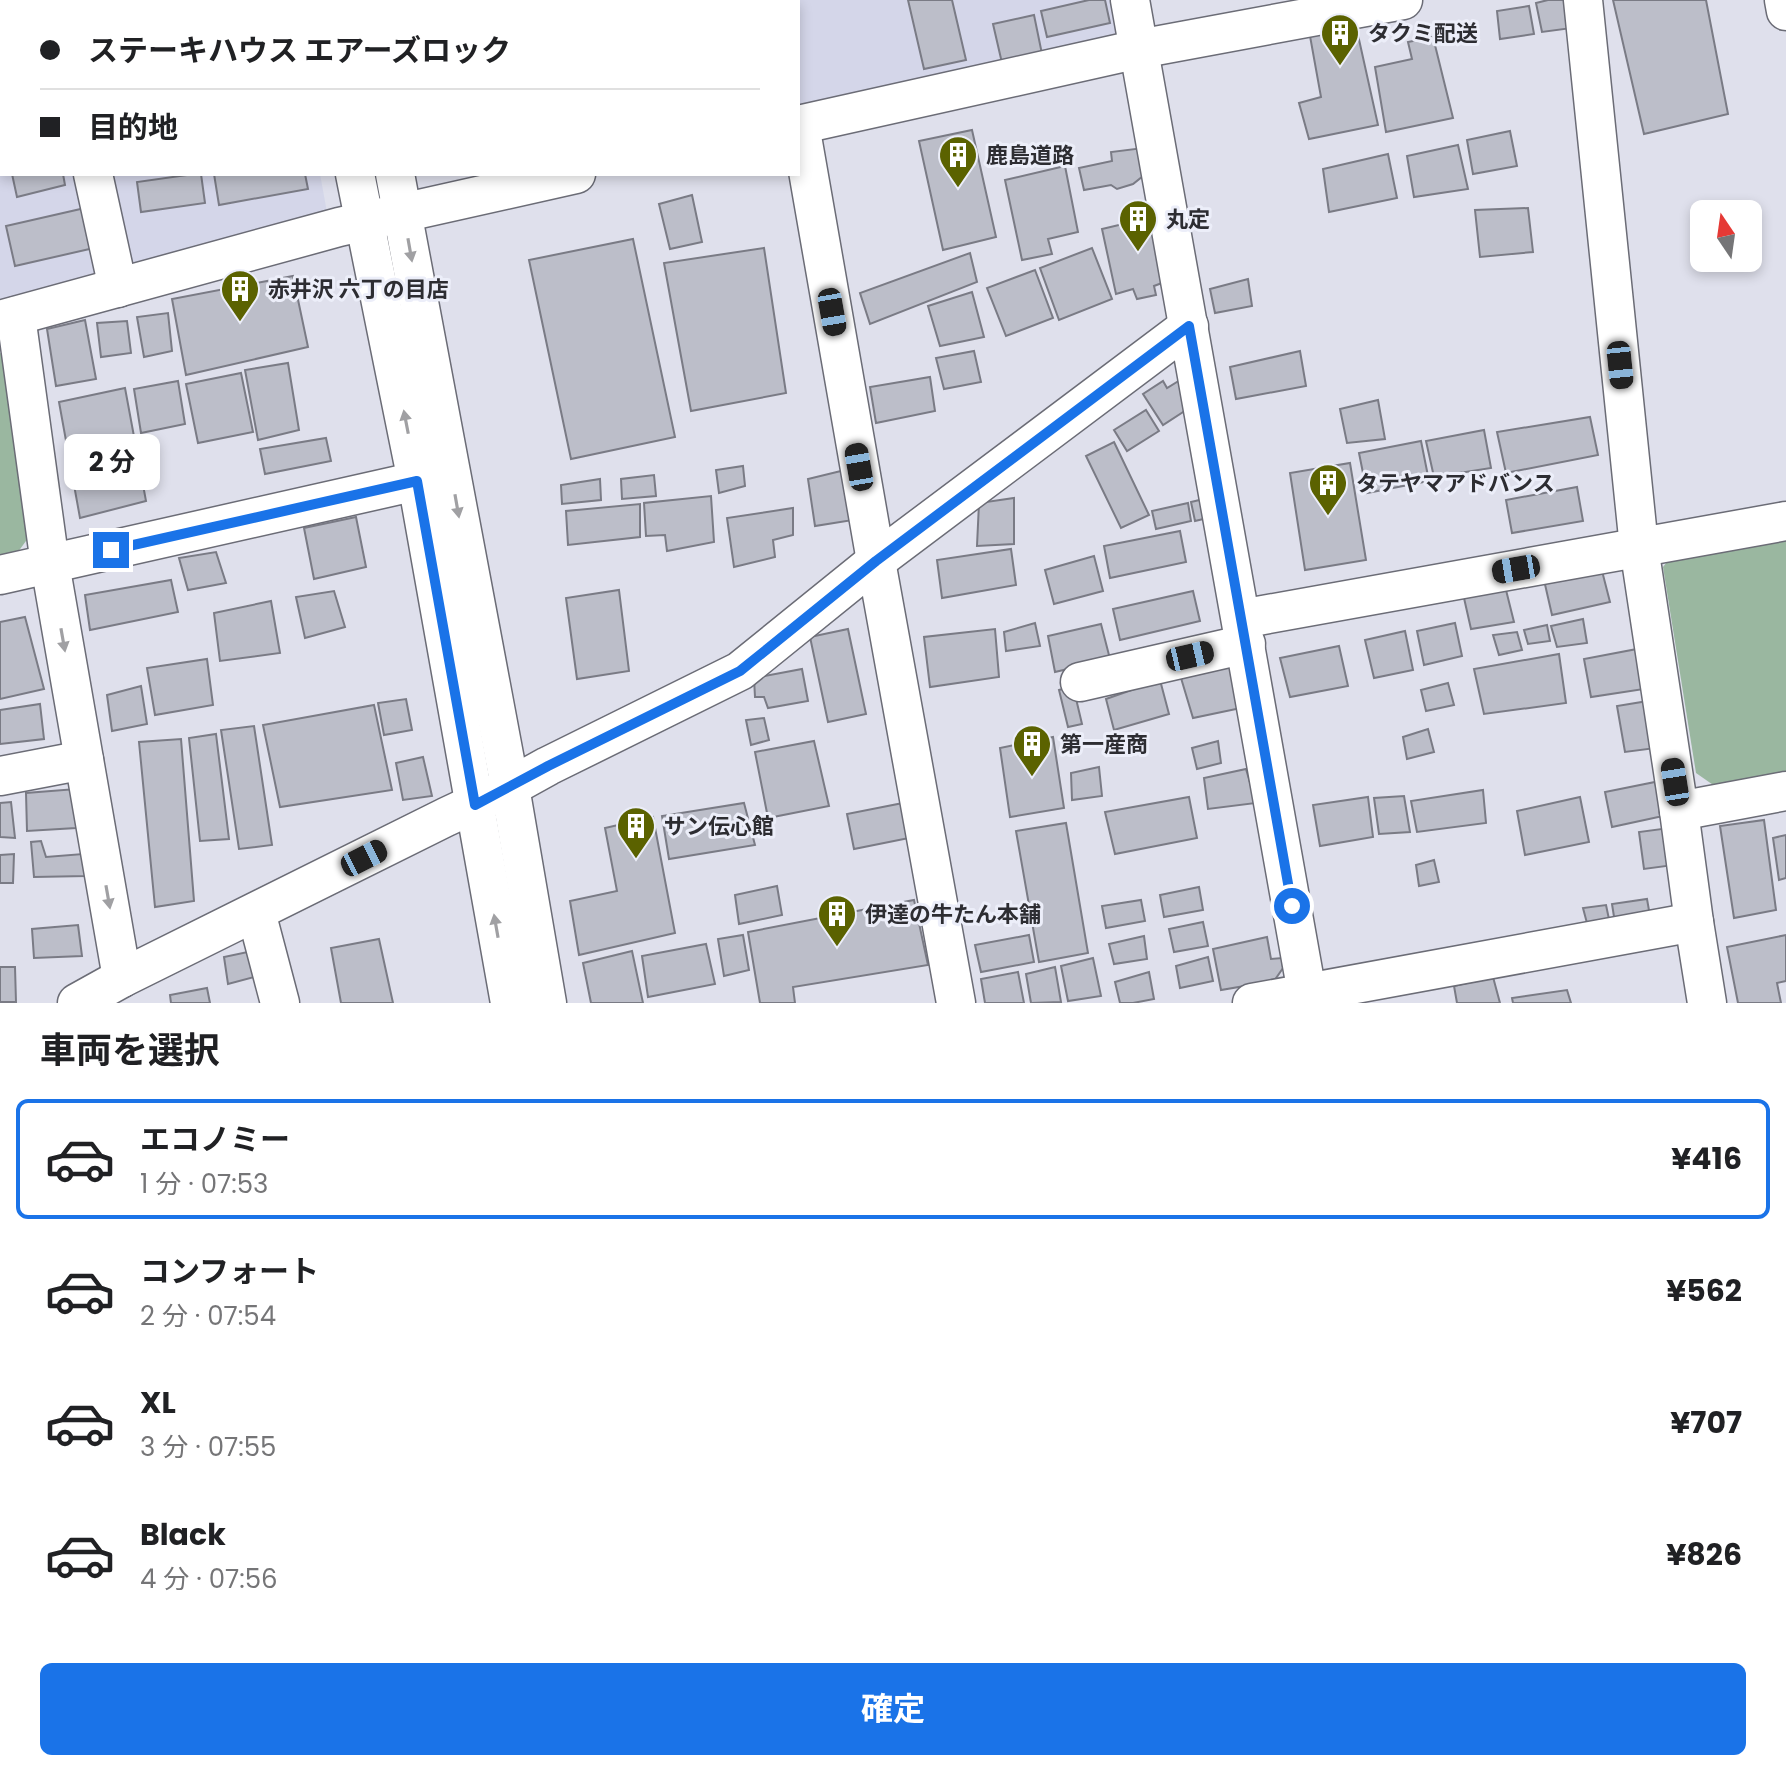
<!DOCTYPE html>
<html lang="ja">
<head>
<meta charset="utf-8">
<style>
	:root { --surface:#fff; --page:#f6f6f6; --text:#202124; --muted:#757577; --line:#e0e0e0; --accent:#1a73e8 }
	body { margin:0; font-family:Poppins,"Noto Sans JP",sans-serif; background:var(--page); color:var(--text); height:100vh; display:flex; flex-direction:column; font-size:30px; white-space:nowrap }
	* { box-sizing:border-box; margin:0 }
	p { font-size:26px; color:var(--muted) }
	.icon { flex:none; width:44px; height:44px; fill:none; stroke:currentColor; stroke-width:2; stroke-linecap:round; stroke-linejoin:round }
	.map { position:relative; height:1003px; overflow:hidden }
	.sheet { display:flex; flex-direction:column; background:var(--surface); flex:1 }
	.sheet>* { flex:none }
	.guide { position:absolute; left:0px; top:0px; width:800px; height:176px; box-shadow:0 4px 12px #0003; display:grid; align-content:center; height:176px; padding:0 40px; background:var(--surface) }
	.needle { width:52px; rotate:347deg }
	.fabs { position:absolute; left:1690px; top:200px; display:grid; gap:16px }
	.fabs a { display:grid; place-items:center; width:72px; height:72px; border-radius:12px; background:var(--surface); box-shadow:0 4px 12px #0003; font-size:40px }
	.end { position:absolute; width:36px; height:36px; margin:-18px; border:10px solid #1a73e8; background:#fff; box-shadow:0 0 0 4px #fff }
	.from { border-radius:50% }
	.bubble { position:absolute; height:56px; border-radius:12px; background:var(--surface); box-shadow:0 4px 12px #0003; font-size:26px; font-weight:700; line-height:56px; text-align:center }
	.car { position:absolute; width:24px; height:48px; margin:-24px -12px; border-radius:10px; box-shadow:0 0 6px 2px #0007; background:linear-gradient(#222 24%,#8ab4d8 0 40%,#222 0 76%,#8ab4d8 0 86%,#222 0) }
	.guide b { display:flex; align-items:center; gap:28px; height:76px; font-size:30px }
	.guide b+b { border-top:2px solid var(--line) }
	.guide i { width:20px; height:20px; background:var(--text) }
	ul { padding:0; list-style:none }
	li { display:flex; align-items:center; gap:24px; height:120px; margin:0 16px 12px; padding:0 24px; border:4px solid transparent; border-radius:12px }
	li div { flex:1 }
	li b { display:block; font-size:30px }
	li em { font-style:normal; font-weight:700 }
	li.on { border-color:var(--accent) }
	li>.icon { width:72px; height:72px; stroke-width:1.5 }
	h2 { padding:0 40px; font-size:36px; line-height:96px }
	.primary-button { display:flex; gap:16px; margin-top:auto; padding:16px 40px }
	.primary-button a { flex:1; height:92px; border-radius:12px; background:var(--accent); color:#fff; font-size:32px; font-weight:700; line-height:92px; text-align:center }
	.map>svg:first-child { display:block }
</style>
</head>
<body>
<div class="map">
<svg width="1786" height="1003" viewBox="0 0 1786 1003">
	<rect width="100%" height="100%" fill="#dfe0ec"/>
	<g fill="#d4d6e9">
		<path d="M0,0H289V2H2V174H320L328,218L0,310Z"/>
		<path d="M398,0H1121L1128,39L798,112V2H398Z"/>
	</g>
	<g fill="#9ab7a0">
		<path d="M0,353L2,354L34,530L15,556L0,559Z"/>
		<path d="M1786,534V777L1719,789L1696,773L1663,567L1673,554Z"/>
	</g>
	<g fill="#bcbec9" stroke="#7a7b85" stroke-width="2">
		<path d="M32,0H121L113,2H32Z"/>
		<path d="M908,0H952L966,60L924,69Z"/>
		<path d="M1089,0H1105L1110,23L1047,37L1041,11Z"/>
		<path d="M1548,0H1568L1572,28L1542,32L1536,3Z"/>
		<path d="M1613,0H1706L1728,114L1644,134Z"/>
		<path d="M1529,6L1534,34L1500,39L1497,11Z"/>
		<path d="M1034,15L1042,54L1002,63L993,24Z"/>
		<path d="M1356,26L1378,125L1309,139L1299,103L1321,97L1310,36Z"/>
		<path d="M1433,37L1453,118L1386,132L1375,67L1412,59L1408,42Z"/>
		<path d="M972,130L996,237L943,250L919,141Z"/>
		<path d="M1510,131L1517,166L1473,174L1467,140Z"/>
		<path d="M1458,145L1468,189L1414,197L1407,156Z"/>
		<path d="M1143,148L1148,172L1133,184L1117,189L1111,185L1084,190L1079,168L1112,161L1111,152Z"/>
		<path d="M1388,154L1397,198L1329,212L1323,169Z"/>
		<path d="M1065,166L1078,232L1048,239L1052,254L1022,260L1005,180Z"/>
		<path d="M12,174H63L65,185L17,197Z"/>
		<path d="M194,174H201L205,203L141,212L137,182Z"/>
		<path d="M214,174H305L308,189L219,205Z"/>
		<path d="M692,195L702,242L670,249L659,204Z"/>
		<path d="M85,208L94,248L15,266L6,226Z"/>
		<path d="M1528,208L1533,252L1480,257L1475,210Z"/>
		<path d="M1161,215L1162,283L1154,286L1156,295L1137,299L1133,289L1116,294L1102,229Z"/>
		<path d="M633,239L675,437L571,459L529,260Z"/>
		<path d="M764,248L786,393L691,411L664,263Z"/>
		<path d="M1092,248L1112,299L1059,320L1040,268Z"/>
		<path d="M970,253L977,282L870,324L860,293Z"/>
		<path d="M1035,270L1053,318L1006,336L987,288Z"/>
		<path d="M293,276L308,347L186,375L172,299Z"/>
		<path d="M1248,279L1252,306L1215,313L1210,289Z"/>
		<path d="M972,292L984,337L940,346L928,306Z"/>
		<path d="M168,313L172,351L144,357L137,317Z"/>
		<path d="M85,320L96,379L56,386L47,329Z"/>
		<path d="M127,321L131,353L101,357L97,323Z"/>
		<path d="M974,351L981,382L944,389L936,358Z"/>
		<path d="M1300,351L1306,386L1236,399L1230,367Z"/>
		<path d="M288,363L299,430L258,440L245,370Z"/>
		<path d="M241,373L253,432L198,443L186,384Z"/>
		<path d="M930,377L935,411L876,423L870,387Z"/>
		<path d="M1185,377L1200,401L1163,425L1143,394L1163,381L1167,388Z"/>
		<path d="M178,381L185,424L141,433L134,389Z"/>
		<path d="M125,388L146,501L80,518L59,402Z"/>
		<path d="M1378,400L1385,439L1347,443L1340,409Z"/>
		<path d="M1146,410L1159,431L1127,451L1114,430Z"/>
		<path d="M1590,417L1598,455L1506,473L1497,432Z"/>
		<path d="M1484,430L1491,468L1434,477L1426,441Z"/>
		<path d="M326,438L331,461L265,474L260,449Z"/>
		<path d="M1421,441L1429,481L1367,493L1359,453Z"/>
		<path d="M1114,442L1149,515L1121,528L1086,456Z"/>
		<path d="M1350,463L1366,560L1305,570L1290,473Z"/>
		<path d="M743,466L745,486L719,493L716,470Z"/>
		<path d="M845,470L853,520L815,526L808,479Z"/>
		<path d="M654,475L656,496L622,499L621,479Z"/>
		<path d="M600,479L601,500L562,504L561,485Z"/>
		<path d="M1577,487L1583,521L1512,533L1506,500Z"/>
		<path d="M711,496L714,542L667,551L665,535L646,536L644,503Z"/>
		<path d="M1212,497L1216,516L1195,521L1191,502Z"/>
		<path d="M1014,498V544L977,546L979,503Z"/>
		<path d="M1188,503L1191,521L1156,529L1152,511Z"/>
		<path d="M640,504V537L568,545L566,511Z"/>
		<path d="M793,508V535L773,540L775,557L734,567L727,518Z"/>
		<path d="M356,517L366,567L314,579L304,528Z"/>
		<path d="M1180,531L1186,562L1110,578L1104,546Z"/>
		<path d="M1011,549L1016,585L942,598L937,560Z"/>
		<path d="M216,552L226,583L188,590L179,558Z"/>
		<path d="M1094,556L1103,591L1054,604L1045,570Z"/>
		<path d="M1601,567L1610,602L1552,615L1544,580Z"/>
		<path d="M171,580L178,612L90,630L85,595Z"/>
		<path d="M619,590L629,671L577,679L566,598Z"/>
		<path d="M1506,590L1514,622L1471,629L1464,598Z"/>
		<path d="M334,591L345,627L305,638L296,597Z"/>
		<path d="M1193,591L1200,621L1120,640L1113,609Z"/>
		<path d="M271,601L280,653L220,661L214,613Z"/>
		<path d="M25,617L44,689L0,699V622Z"/>
		<path d="M1583,619L1587,643L1557,647L1551,626Z"/>
		<path d="M1035,623L1040,646L1006,651L1004,632Z"/>
		<path d="M1455,623L1462,656L1424,665L1417,631Z"/>
		<path d="M1101,624L1110,659L1055,672L1048,636Z"/>
		<path d="M1547,625L1550,641L1528,644L1524,630Z"/>
		<path d="M848,629L866,714L828,722L810,637Z"/>
		<path d="M995,629L999,677L930,687L924,637Z"/>
		<path d="M1405,631L1413,670L1374,678L1365,640Z"/>
		<path d="M1517,632L1522,650L1499,655L1493,635Z"/>
		<path d="M1339,646L1348,686L1290,697L1280,658Z"/>
		<path d="M1637,649L1644,689L1591,697L1584,659Z"/>
		<path d="M1559,654L1566,703L1484,714L1474,669Z"/>
		<path d="M207,659L213,705L155,715L147,668Z"/>
		<path d="M1232,665L1241,708L1193,718L1181,678Z"/>
		<path d="M802,669L808,701L768,708L764,697H755L754,678Z"/>
		<path d="M1160,680L1169,714L1114,730L1106,699Z"/>
		<path d="M1448,683L1454,705L1426,711L1421,690Z"/>
		<path d="M141,686L147,724L112,731L107,695Z"/>
		<path d="M1073,686L1082,724L1068,727L1059,690Z"/>
		<path d="M406,699L412,730L384,735L378,703Z"/>
		<path d="M1648,701L1656,748L1625,752L1617,706Z"/>
		<path d="M40,704L44,739L0,744V710Z"/>
		<path d="M374,705L392,790L280,807L263,725Z"/>
		<path d="M764,718L769,740L751,745L746,720Z"/>
		<path d="M254,726L272,845L239,849L221,730Z"/>
		<path d="M1428,729L1434,752L1407,759L1403,737Z"/>
		<path d="M216,734L229,839L200,841L189,738Z"/>
		<path d="M1053,737L1064,808L1010,817L1000,748Z"/>
		<path d="M181,739L194,901L155,907L139,742Z"/>
		<path d="M814,741L829,806L768,818L755,752Z"/>
		<path d="M1218,741L1221,763L1197,769L1192,748Z"/>
		<path d="M423,757L432,796L403,800L396,763Z"/>
		<path d="M1099,767L1102,796L1072,800L1071,773Z"/>
		<path d="M1246,769L1256,803L1208,809L1204,778Z"/>
		<path d="M1655,782L1663,816L1612,827L1605,792Z"/>
		<path d="M76,789V828L27,831L26,793Z"/>
		<path d="M1483,790L1486,823L1417,832L1411,801Z"/>
		<path d="M1404,796L1410,832L1379,834L1374,798Z"/>
		<path d="M1189,797L1197,838L1115,854L1105,812Z"/>
		<path d="M1368,797L1373,837L1320,846L1313,805Z"/>
		<path d="M1580,797L1589,842L1525,855L1517,811Z"/>
		<path d="M11,802L15,838L0,837V803Z"/>
		<path d="M908,802L914,837L854,849L847,814Z"/>
		<path d="M744,803L755,845L669,859L662,816Z"/>
		<path d="M653,817L675,933L579,955L570,901L617,891L605,828Z"/>
		<path d="M1764,820L1776,910L1734,918L1720,826Z"/>
		<path d="M1066,823L1088,953L1039,962L1016,831Z"/>
		<path d="M1669,828L1674,865L1644,869L1639,832Z"/>
		<path d="M1786,835V878L1779,880L1773,838Z"/>
		<path d="M41,841L46,857L83,854L86,876L34,877L31,842Z"/>
		<path d="M14,854L13,883H0V855Z"/>
		<path d="M1434,860L1439,882L1419,886L1416,865Z"/>
		<path d="M777,886L782,915L739,924L735,895Z"/>
		<path d="M1199,887L1203,910L1164,917L1160,895Z"/>
		<path d="M1647,899L1650,916L1615,923L1612,904Z"/>
		<path d="M914,900L928,965L793,987L795,1003H760L748,932Z"/>
		<path d="M1141,900L1145,921L1106,928L1102,906Z"/>
		<path d="M1606,905L1610,924L1588,927L1583,908Z"/>
		<path d="M1203,922L1208,946L1174,952L1169,929Z"/>
		<path d="M78,925L82,956L34,958L32,929Z"/>
		<path d="M743,935L749,970L724,976L718,939Z"/>
		<path d="M1029,935L1034,962L981,972L975,945Z"/>
		<path d="M1786,935V981L1777,983L1781,1003H1738L1727,947Z"/>
		<path d="M1144,936L1147,959L1114,964L1109,944Z"/>
		<path d="M1267,937L1271,959L1282,958L1283,968L1274,981L1221,990L1213,949Z"/>
		<path d="M379,939L393,1003H341L331,948Z"/>
		<path d="M706,944L715,984L648,997L642,956Z"/>
		<path d="M257,950L262,975L228,984L224,957Z"/>
		<path d="M632,951L643,1003H591L583,963Z"/>
		<path d="M1208,957L1213,981L1180,988L1176,966Z"/>
		<path d="M1093,958L1101,996L1068,1001L1061,966Z"/>
		<path d="M0,967H15L16,1002H0Z"/>
		<path d="M1055,967L1061,1002L1031,1003L1026,974Z"/>
		<path d="M1018,972L1024,1003H985L981,979Z"/>
		<path d="M1149,972L1154,999L1133,1003H1120L1115,982Z"/>
		<path d="M1493,977L1500,1003H1457L1454,986Z"/>
		<path d="M207,988L210,1003H171L170,995Z"/>
		<path d="M1567,990L1571,1003H1513L1512,998Z"/>
	</g>
	<g fill="none" stroke-linecap="round" stroke-linejoin="round">
		<g stroke="#6b6c76" stroke-width="41">
			<g id="minor">
				<path d="M316,0V2"/>
				<path d="M356,0L357,2"/>
				<path d="M1130,0L1307,993"/>
				<path d="M1583,0L1639,547L1679,811L1694,922L1707,1003"/>
				<path d="M1784,0L1786,11"/>
				<path d="M798,125L1139,49L1403,0"/>
				<path d="M800,125L876,561L956,1003"/>
				<path d="M93,174L118,288"/>
				<path d="M355,174L417,481L510,1003"/>
				<path d="M395,174L510,787L547,1003"/>
				<path d="M16,316L50,564L122,978"/>
				<path d="M0,320L339,227L576,174"/>
				<path d="M0,575L417,481"/>
				<path d="M1241,619L1786,521"/>
				<path d="M1080,682L1246,644"/>
				<path d="M0,776L84,760"/>
				<path d="M1679,811L1786,791"/>
				<path d="M256,912L280,1003"/>
				<path d="M77,1003L122,978L446,817L510,787L548,766L740,671L876,561L1189,326"/>
				<path d="M1252,1003L1694,922"/>
			</g>
		</g>
		<use href="#minor" stroke="#fff" stroke-width="38"/>
	</g>
	<defs><path id="oneway-solid" d="M-6-.8H1V-3.2L6.5 0L1 3.2V.8H-6Z" transform="scale(2)"/></defs>
	<g fill="#a0a0a3">
		<use href="#oneway-solid" transform="translate(410 250) rotate(80)"/>
		<use href="#oneway-solid" transform="translate(406 422) rotate(-101)"/>
		<use href="#oneway-solid" transform="translate(457 506) rotate(80)"/>
		<use href="#oneway-solid" transform="translate(63 640) rotate(80)"/>
		<use href="#oneway-solid" transform="translate(108 897) rotate(80)"/>
		<use href="#oneway-solid" transform="translate(496 926) rotate(-100)"/>
	</g>
	<g fill="none" stroke-linecap="round" stroke-linejoin="round">
		<path stroke="#1a73e8" stroke-width="10" d="M111,550L417,481L475,805L548,766L740,671L876,561L1189,326L1292,906"/>
	</g>
	<defs>
		<g id="building-pin" transform="scale(2)"><path d="M0 17L-7.5 6A9.5 9.5 0 1 1 7.5 6Z" fill="#5b6200" stroke="#eceef9"/><path d="M-4-6H4V6H1V3H-1V6H-4ZM-2.5-4.3h1.7v1.8h-1.7ZM.8-4.3h1.7v1.8H.8ZM-2.5-1h1.7V.8h-1.7ZM.8-1h1.7V.8H.8Z" fill="#fff"/></g>
	</defs>
	<g fill-rule="evenodd">
		<use href="#building-pin" x="1340" y="33"/>
		<use href="#building-pin" x="958" y="155"/>
		<use href="#building-pin" x="1138" y="219"/>
		<use href="#building-pin" x="240" y="289"/>
		<use href="#building-pin" x="1328" y="483"/>
		<use href="#building-pin" x="1032" y="744"/>
		<use href="#building-pin" x="636" y="826"/>
		<use href="#building-pin" x="837" y="914"/>
	</g>
	<g text-anchor="middle" stroke-width="6" stroke-linejoin="round" paint-order="stroke">
		<g font-size="22" font-weight="bold" fill="#2d2d32" stroke="#eceef9" text-anchor="start">
			<text x="1368" y="41">タクミ配送</text>
			<text x="986" y="163">鹿島道路</text>
			<text x="1166" y="227">丸定</text>
			<text x="268" y="297">赤井沢 六丁の目店</text>
			<text x="1356" y="491">タテヤマアドバンス</text>
			<text x="1060" y="752">第一産商</text>
			<text x="664" y="834">サン伝心館</text>
			<text x="865" y="922">伊達の牛たん本舗</text>
		</g>
	</g>
</svg>
<div class="fabs">
<a><svg class="needle" viewBox="-14 -14 28 28"><path d="M0-13l5 13h-10z" fill="#e53935"/><path d="M0 13l5-13h-10z" fill="#757577"/></svg></a>
</div>
<i class="end from" style="left:1292px;top:906px"></i>
<i class="end" style="left:111px;top:550px"></i>
<div class="bubble" style="left:64px;top:434px;width:96px">2 分</div>
<i class="car" style="left:832px;top:312px;rotate:170deg"></i>
<i class="car" style="left:1620px;top:365px;rotate:174deg"></i>
<i class="car" style="left:859px;top:467px;rotate:350deg"></i>
<i class="car" style="left:1516px;top:569px;rotate:260deg"></i>
<i class="car" style="left:1190px;top:656px;rotate:77deg"></i>
<i class="car" style="left:1675px;top:782px;rotate:351deg"></i>
<i class="car" style="left:364px;top:858px;rotate:63deg"></i>
<div class="guide">
<b><i class="from"></i>ステーキハウス エアーズロック</b>
<b><i></i>目的地</b>
</div>
</div>
<section class="sheet">
<h2>車両を選択</h2>
<ul>
<li class="on"><svg class="icon" aria-label="car" viewBox="0 0 24 24"><path d="M5 17H2v-5l4-1 3-4h7l3 4 3 1v5h-3M9 17h6M6 11h13"/><circle cx="7" cy="17" r="2"/><circle cx="17" cy="17" r="2"/></svg><div><b>エコノミー</b><p>1 分 · 07:53</p></div><em>¥416</em></li>
<li><svg class="icon" aria-label="car" viewBox="0 0 24 24"><path d="M5 17H2v-5l4-1 3-4h7l3 4 3 1v5h-3M9 17h6M6 11h13"/><circle cx="7" cy="17" r="2"/><circle cx="17" cy="17" r="2"/></svg><div><b>コンフォート</b><p>2 分 · 07:54</p></div><em>¥562</em></li>
<li><svg class="icon" aria-label="car" viewBox="0 0 24 24"><path d="M5 17H2v-5l4-1 3-4h7l3 4 3 1v5h-3M9 17h6M6 11h13"/><circle cx="7" cy="17" r="2"/><circle cx="17" cy="17" r="2"/></svg><div><b>XL</b><p>3 分 · 07:55</p></div><em>¥707</em></li>
<li><svg class="icon" aria-label="car" viewBox="0 0 24 24"><path d="M5 17H2v-5l4-1 3-4h7l3 4 3 1v5h-3M9 17h6M6 11h13"/><circle cx="7" cy="17" r="2"/><circle cx="17" cy="17" r="2"/></svg><div><b>Black</b><p>4 分 · 07:56</p></div><em>¥826</em></li>
</ul>
<div class="primary-button"><a>確定</a></div>
</section>
</body>
</html>
